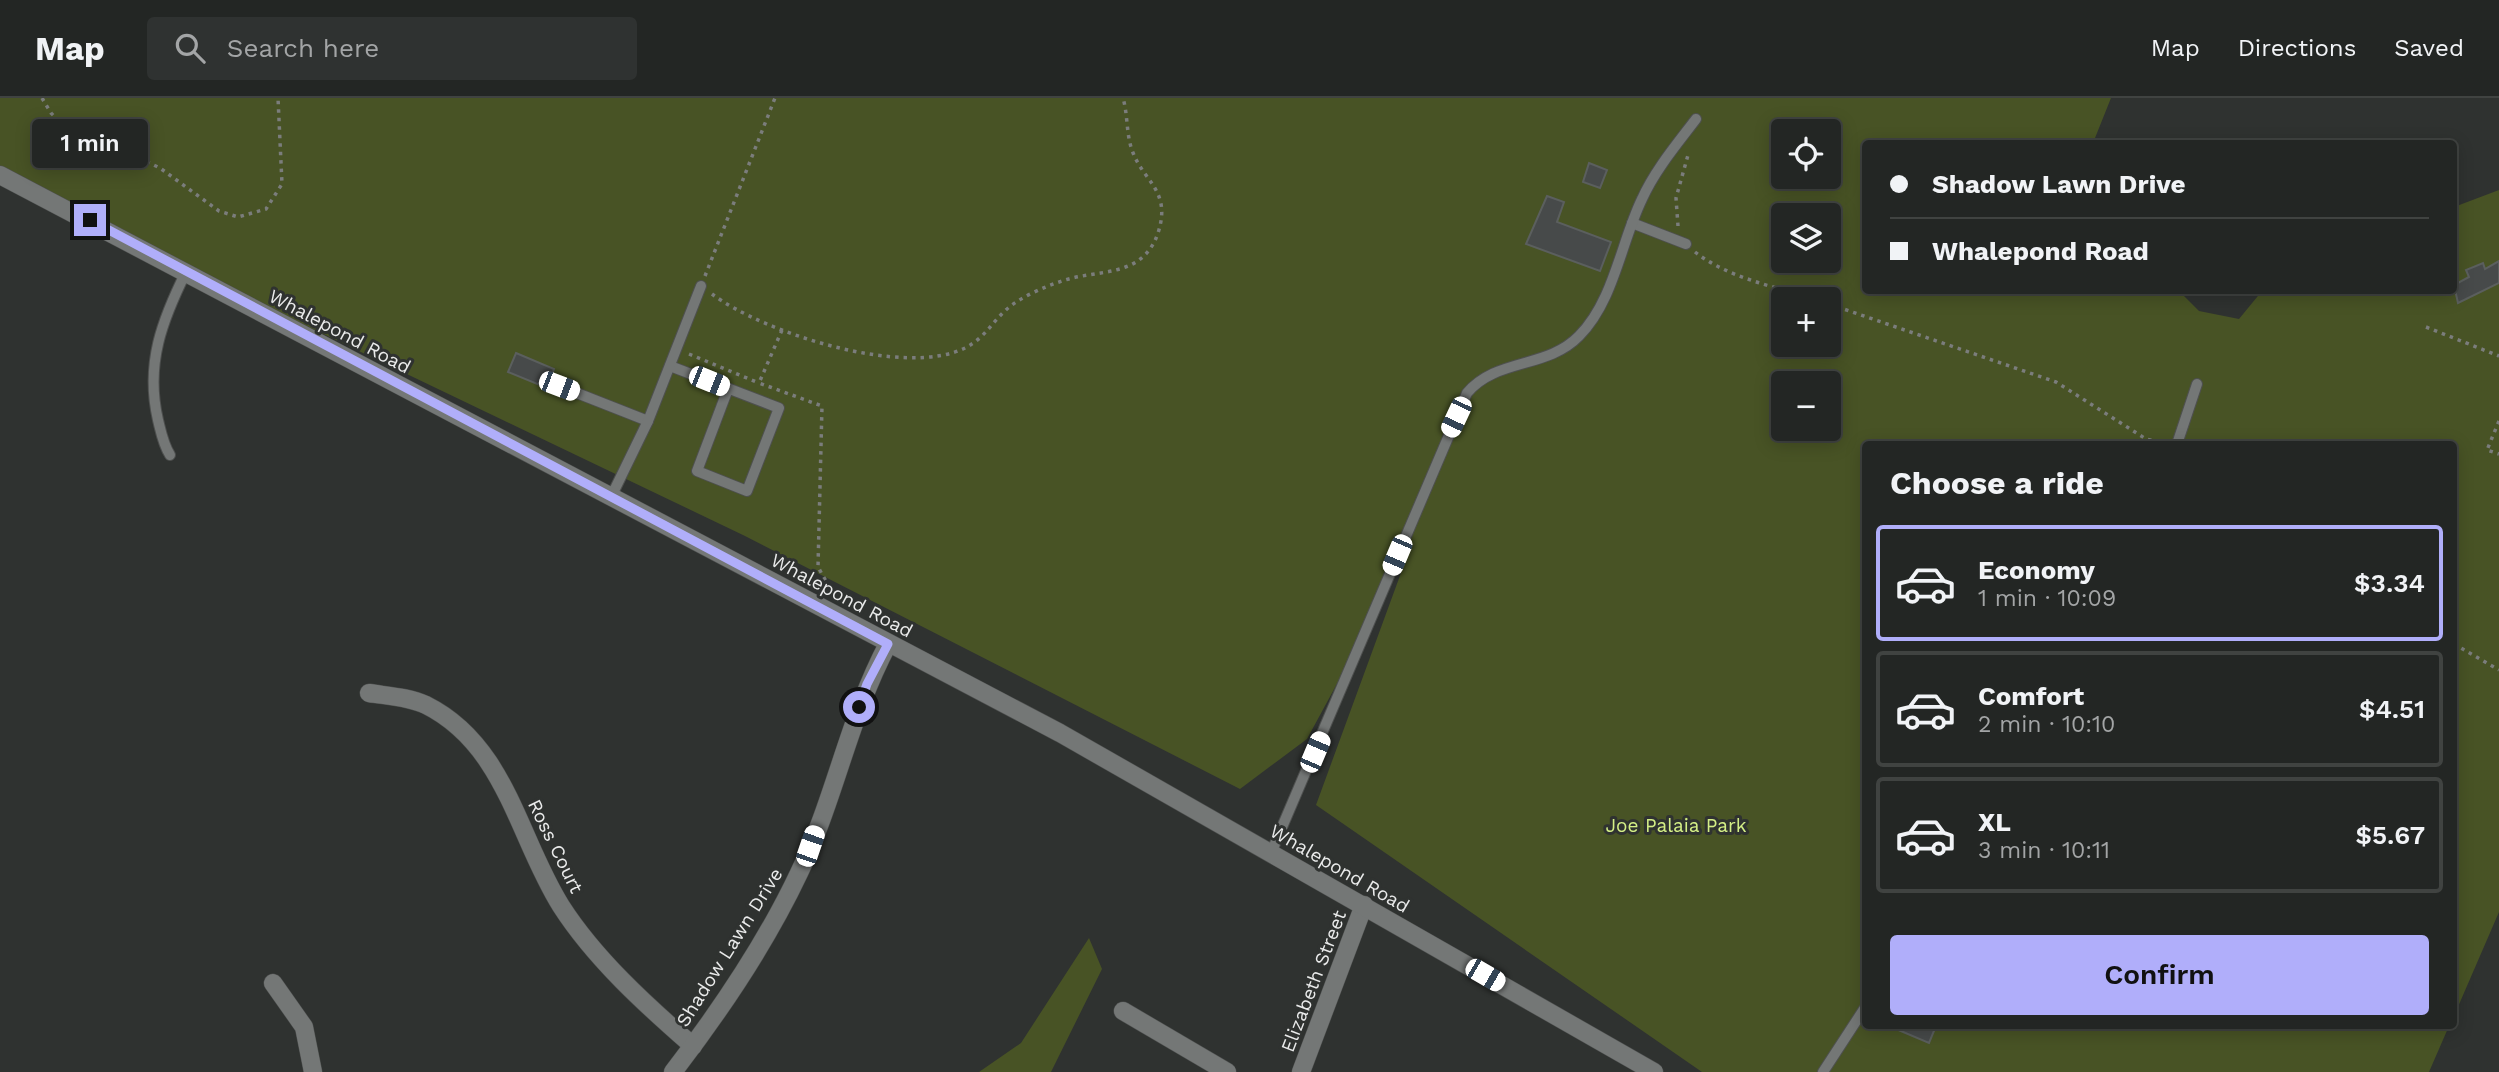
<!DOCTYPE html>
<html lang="en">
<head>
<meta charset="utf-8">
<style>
	:root { --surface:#232624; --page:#2f3231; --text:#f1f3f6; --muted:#a3a5a6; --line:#404341; --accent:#b0aefa }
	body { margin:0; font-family:"Work Sans",sans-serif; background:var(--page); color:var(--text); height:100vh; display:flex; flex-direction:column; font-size:26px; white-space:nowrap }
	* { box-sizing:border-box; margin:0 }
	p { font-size:23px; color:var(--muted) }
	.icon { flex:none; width:38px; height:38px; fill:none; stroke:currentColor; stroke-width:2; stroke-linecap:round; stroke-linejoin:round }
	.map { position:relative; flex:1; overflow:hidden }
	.side { position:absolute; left:1862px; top:343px; width:595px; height:588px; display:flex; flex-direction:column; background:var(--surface); border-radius:7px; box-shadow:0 4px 18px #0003,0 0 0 2px var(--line) }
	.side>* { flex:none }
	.banner { position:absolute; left:1862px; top:42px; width:595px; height:154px; border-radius:7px; box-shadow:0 4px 18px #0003,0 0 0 2px var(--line); display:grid; align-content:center; height:154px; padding:0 28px; background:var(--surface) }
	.fabs { position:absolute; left:1771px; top:21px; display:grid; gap:14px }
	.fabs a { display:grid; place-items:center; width:70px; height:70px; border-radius:7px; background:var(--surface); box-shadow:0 4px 18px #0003,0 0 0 2px var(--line); font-size:35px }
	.end { position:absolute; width:32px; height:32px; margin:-16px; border:9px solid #b0aefa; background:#111; box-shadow:0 0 0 4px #111 }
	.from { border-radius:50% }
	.bubble { position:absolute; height:49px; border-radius:7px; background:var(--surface); box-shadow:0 4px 18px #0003,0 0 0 2px var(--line); font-size:23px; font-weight:600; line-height:49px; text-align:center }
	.car { position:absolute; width:21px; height:42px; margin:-21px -10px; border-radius:9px; box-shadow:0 0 5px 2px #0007; background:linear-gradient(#fff 24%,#345 0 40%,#fff 0 76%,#345 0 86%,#fff 0) }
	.banner b { display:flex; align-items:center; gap:24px; height:66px; font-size:26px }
	.banner b+b { border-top:2px solid var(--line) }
	.banner i { width:18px; height:18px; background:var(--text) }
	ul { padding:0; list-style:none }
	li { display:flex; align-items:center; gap:21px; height:116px; margin:0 14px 10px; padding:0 14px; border:4px solid var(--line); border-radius:7px }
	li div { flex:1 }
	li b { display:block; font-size:26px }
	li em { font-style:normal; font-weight:600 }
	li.selected { border-color:var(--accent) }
	li>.icon { width:63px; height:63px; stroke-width:1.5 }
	h2 { padding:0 28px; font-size:32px; line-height:84px }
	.primary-button { display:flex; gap:14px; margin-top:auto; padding:14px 28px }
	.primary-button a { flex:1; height:80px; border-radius:7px; background:var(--accent); color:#111; font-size:28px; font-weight:600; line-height:80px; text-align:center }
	header { display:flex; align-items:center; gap:42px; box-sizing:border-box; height:98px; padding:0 35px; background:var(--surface); border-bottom:2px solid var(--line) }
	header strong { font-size:33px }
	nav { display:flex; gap:38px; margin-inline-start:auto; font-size:24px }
	.search { width:490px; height:63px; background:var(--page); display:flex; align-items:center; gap:18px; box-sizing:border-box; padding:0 24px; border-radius:7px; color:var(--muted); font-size:26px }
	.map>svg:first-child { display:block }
</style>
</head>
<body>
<header>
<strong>Map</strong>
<div class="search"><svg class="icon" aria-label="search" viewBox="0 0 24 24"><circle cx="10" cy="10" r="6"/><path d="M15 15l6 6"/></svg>Search here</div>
<nav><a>Map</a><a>Directions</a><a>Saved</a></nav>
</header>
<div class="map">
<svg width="2499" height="974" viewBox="0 0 2499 974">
	<rect width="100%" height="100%" fill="#2f3230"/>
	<g fill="#485325" fill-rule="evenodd">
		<path d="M0,0H2111L2093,45L1866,46V192L2179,193L2199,213L2239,221L2262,193L2454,192V109L2499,92V814L2454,918V346H1866V928H2449L2429,974H1702L1316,707L1409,453L1307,641L1240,691L745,438L0,81ZM1783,33H1829V79H1783ZM1783,117H1829V163H1783ZM1783,201H1829V247H1783ZM1783,285H1829V331H1783Z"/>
		<path d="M1089,840L1102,871L1051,974H979L1021,945Z"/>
	</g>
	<g fill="#474a4a" stroke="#5b5f5e" stroke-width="2">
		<path d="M1589,65L1607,72L1600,90L1583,84Z"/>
		<path d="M1547,98L1564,104L1557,124L1611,144L1600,173L1526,146Z"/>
		<path d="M2499,163V185L2458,205L2454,187L2469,179L2466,172L2483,165L2485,171Z"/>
		<path d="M516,255L554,271L547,290L508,274Z"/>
		<path d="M1889,928H1936L1929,945Z"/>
	</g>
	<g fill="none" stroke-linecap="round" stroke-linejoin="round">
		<g stroke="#4e504f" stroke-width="12">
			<g id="lane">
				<path d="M1632,125L1686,146"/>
				<path d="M670,268L779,310L747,393L697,373L728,291"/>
				<path d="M559,288L648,323"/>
				<path d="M2177,346L2197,286"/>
				<path d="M170,357C163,346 161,334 158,322C145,266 162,222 187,172"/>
				<path d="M611,399L648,323L701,188"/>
				<path d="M1271,755L1467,295C1496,260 1547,271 1579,238C1614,203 1621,144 1642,101C1655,72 1677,46 1696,21"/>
				<path d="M1823,974L1866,908"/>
			</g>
		</g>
		<g stroke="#4e504f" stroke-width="19">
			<g id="street">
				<path d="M369,595C388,598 409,599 426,607C506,647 518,740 561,808C595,861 646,907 693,948"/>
				<path d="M273,885L304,929L313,974"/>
				<path d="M1123,913L1227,974"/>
				<path d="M673,974C720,913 766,845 799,775C835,701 849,619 888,546"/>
				<path d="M1301,974L1364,807"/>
			</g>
		</g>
		<g stroke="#4e504f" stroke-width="19">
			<path id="secondary" d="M0,77L1060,635L1654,974"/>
		</g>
		<g stroke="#7b7d7c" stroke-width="3.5" stroke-dasharray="3.5 5" stroke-linecap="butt">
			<path d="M42,0L51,15L74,38L87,46L137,59L160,70L219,113L238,119L266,111L282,86L278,0"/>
			<path d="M1678,128L1676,100L1688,57"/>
			<path d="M1695,154C1728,180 1776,189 1815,201"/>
			<path d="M705,178L775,0"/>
			<path d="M712,196C764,235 904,280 965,250C986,239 991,225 1007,211C1019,200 1044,189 1059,184C1096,170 1142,182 1158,135C1172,92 1143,84 1132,52C1126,35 1128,17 1123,0"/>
			<path d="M1829,206L2056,284L2146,341L2164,345"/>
			<path d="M2426,229L2499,258"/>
			<path d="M782,232L759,285L822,308L818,469L827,485"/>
			<path d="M689,256L759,285"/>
			<path d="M2499,323L2487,352L2499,356"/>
			<path d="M2454,546L2499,572"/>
		</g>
		<use href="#lane" stroke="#747776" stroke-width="10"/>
		<use href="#street" stroke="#747776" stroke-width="18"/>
		<use href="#secondary" stroke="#747776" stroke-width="18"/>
	</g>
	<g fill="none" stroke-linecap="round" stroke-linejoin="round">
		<path stroke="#b0aefa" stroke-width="9" d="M90,122L888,546L867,586L859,609"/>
	</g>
	<g text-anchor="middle" stroke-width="6" stroke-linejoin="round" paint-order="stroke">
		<g font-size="19" fill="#eaebeb" stroke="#2f3230">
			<text transform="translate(340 233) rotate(28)" y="7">Whalepond Road</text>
			<text transform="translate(842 497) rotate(28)" y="7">Whalepond Road</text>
			<text transform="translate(556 748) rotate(64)" y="7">Ross Court</text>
			<text transform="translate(1340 770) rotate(30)" y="7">Whalepond Road</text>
			<text transform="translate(729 849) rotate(-58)" y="7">Shadow Lawn Drive</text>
			<text transform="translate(1313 883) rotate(-69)" y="7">Elizabeth Street</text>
		</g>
		<g font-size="19" fill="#d4ef86" stroke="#2f3230">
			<text x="1676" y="734">Joe Palaia Park</text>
		</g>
	</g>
</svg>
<div class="fabs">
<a><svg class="icon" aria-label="locate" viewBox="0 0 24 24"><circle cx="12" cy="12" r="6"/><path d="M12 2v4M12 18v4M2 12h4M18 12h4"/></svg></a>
<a><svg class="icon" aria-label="layers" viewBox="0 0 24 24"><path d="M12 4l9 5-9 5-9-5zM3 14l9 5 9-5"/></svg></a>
<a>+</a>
<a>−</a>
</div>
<i class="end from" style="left:859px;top:609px"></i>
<i class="end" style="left:90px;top:122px"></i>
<div class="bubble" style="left:32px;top:21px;width:116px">1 min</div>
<i class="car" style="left:709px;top:283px;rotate:112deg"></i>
<i class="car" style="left:559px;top:288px;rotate:111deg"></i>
<i class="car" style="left:1456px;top:319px;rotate:205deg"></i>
<i class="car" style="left:1397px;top:457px;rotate:203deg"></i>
<i class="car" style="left:1315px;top:654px;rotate:23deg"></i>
<i class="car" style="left:810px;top:748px;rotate:19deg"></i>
<i class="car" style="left:1485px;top:877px;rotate:120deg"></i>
<div class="banner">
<b><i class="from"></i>Shadow Lawn Drive</b>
<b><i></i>Whalepond Road</b>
</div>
<section class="side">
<h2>Choose a ride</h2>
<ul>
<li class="selected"><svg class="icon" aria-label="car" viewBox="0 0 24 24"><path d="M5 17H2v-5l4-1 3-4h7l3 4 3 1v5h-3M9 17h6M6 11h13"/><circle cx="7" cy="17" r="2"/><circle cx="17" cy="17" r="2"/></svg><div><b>Economy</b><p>1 min · 10:09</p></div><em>$3.34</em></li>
<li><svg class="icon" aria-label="car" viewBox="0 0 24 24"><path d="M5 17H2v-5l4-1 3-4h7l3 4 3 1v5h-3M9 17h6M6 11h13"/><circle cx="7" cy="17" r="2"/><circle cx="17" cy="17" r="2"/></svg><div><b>Comfort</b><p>2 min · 10:10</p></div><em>$4.51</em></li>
<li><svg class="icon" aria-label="car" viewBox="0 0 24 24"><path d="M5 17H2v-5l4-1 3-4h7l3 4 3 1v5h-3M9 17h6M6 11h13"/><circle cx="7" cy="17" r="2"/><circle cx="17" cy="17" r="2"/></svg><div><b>XL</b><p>3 min · 10:11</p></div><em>$5.67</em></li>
</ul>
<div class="primary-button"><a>Confirm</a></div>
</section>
</div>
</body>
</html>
